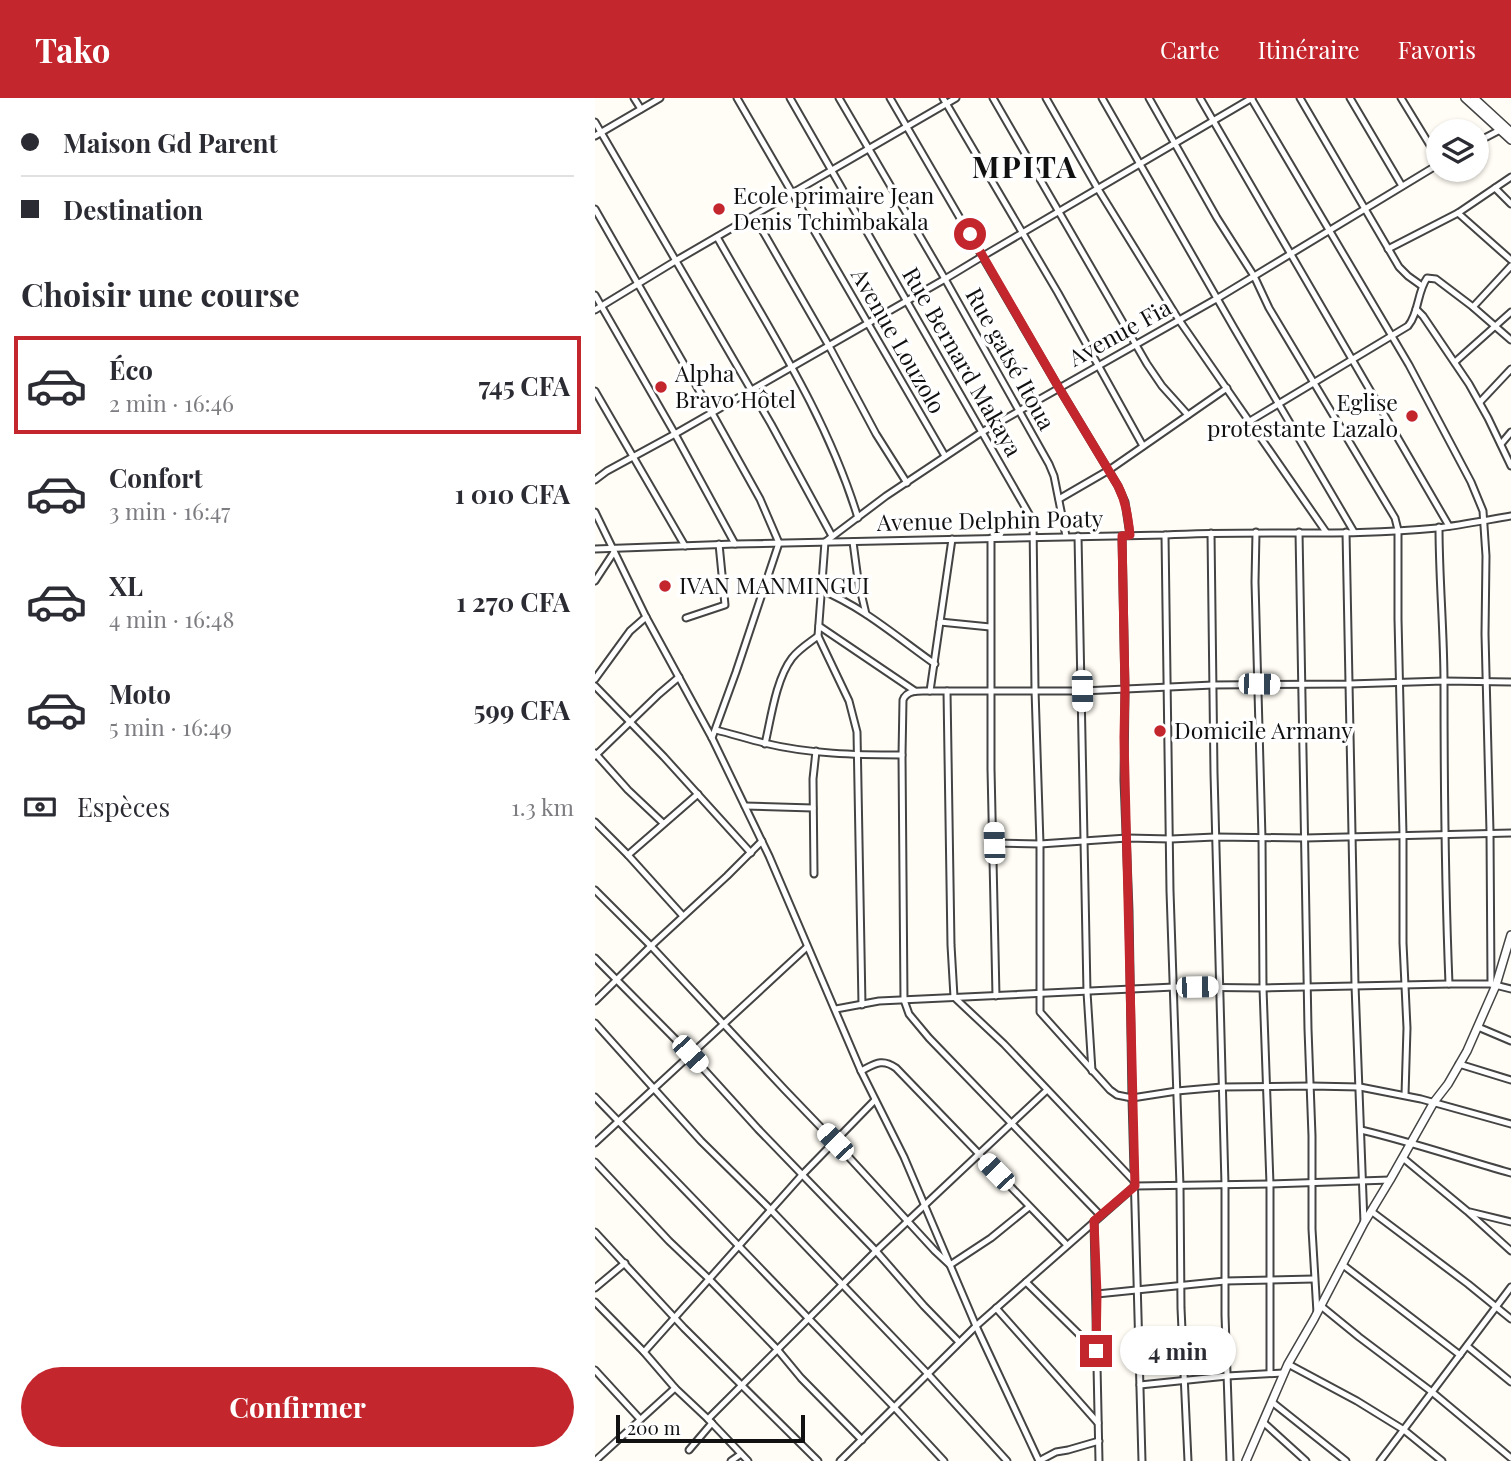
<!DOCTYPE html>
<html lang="fr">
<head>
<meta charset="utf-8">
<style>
	:root { --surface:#fff; --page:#f2f2f3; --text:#2b2b33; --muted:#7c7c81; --line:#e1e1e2; --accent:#c4262e }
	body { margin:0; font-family:"Playfair Display",serif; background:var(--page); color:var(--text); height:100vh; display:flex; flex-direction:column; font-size:26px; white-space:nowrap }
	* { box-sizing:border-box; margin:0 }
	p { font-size:23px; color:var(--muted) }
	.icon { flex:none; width:38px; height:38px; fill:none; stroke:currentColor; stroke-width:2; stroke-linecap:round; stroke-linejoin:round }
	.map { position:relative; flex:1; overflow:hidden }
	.panel { display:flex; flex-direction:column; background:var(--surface); width:595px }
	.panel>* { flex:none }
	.hud { display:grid; align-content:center; height:154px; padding:0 21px; background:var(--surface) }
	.tools { position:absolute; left:831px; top:21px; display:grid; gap:14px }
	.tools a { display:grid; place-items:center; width:63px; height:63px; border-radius:50%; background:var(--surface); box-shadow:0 2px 5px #0004; font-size:35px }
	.scale { position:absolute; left:21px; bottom:18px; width:189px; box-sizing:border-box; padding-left:7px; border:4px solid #111; border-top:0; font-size:19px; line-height:24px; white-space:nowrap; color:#111; -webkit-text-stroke:5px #fff; paint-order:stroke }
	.end { position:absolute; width:32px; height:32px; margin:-16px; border:9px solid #c4262e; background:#fff; box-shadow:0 0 0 4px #fff }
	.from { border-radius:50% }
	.bubble { position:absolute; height:49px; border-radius:24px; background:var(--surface); box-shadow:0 2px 5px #0004; font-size:23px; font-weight:700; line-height:49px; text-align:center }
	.car { position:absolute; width:21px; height:42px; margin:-21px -10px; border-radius:9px; box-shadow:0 0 5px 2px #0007; background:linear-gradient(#fff 24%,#345 0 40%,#fff 0 76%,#345 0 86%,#fff 0) }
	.hud b { display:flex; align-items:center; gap:24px; height:66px; font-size:26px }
	.hud b+b { border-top:2px solid var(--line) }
	.hud i { width:18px; height:18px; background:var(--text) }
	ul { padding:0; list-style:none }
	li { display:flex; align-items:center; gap:21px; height:98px; margin:0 14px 10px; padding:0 7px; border:4px solid transparent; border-radius:0px }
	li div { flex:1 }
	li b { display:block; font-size:26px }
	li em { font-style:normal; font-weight:700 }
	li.active { border-color:var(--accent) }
	li>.icon { width:63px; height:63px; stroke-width:1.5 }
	h2 { padding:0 21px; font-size:32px; line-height:84px }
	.pay { display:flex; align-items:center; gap:18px; height:77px; padding:0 21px; font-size:26px }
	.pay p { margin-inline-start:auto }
	.primary-button { display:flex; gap:14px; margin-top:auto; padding:14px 21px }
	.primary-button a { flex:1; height:80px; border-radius:42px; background:var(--accent); color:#fff; font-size:28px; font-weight:700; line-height:80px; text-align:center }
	header { display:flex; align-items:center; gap:42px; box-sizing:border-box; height:98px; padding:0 35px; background:var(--accent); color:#fff }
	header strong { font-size:33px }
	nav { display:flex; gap:38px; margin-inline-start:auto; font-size:24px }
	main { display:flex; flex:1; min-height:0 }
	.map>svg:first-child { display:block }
</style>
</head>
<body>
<header>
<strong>Tako</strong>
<nav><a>Carte</a><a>Itinéraire</a><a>Favoris</a></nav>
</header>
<main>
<section class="panel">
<div class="hud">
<b><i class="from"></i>Maison Gd Parent</b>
<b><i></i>Destination</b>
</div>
<h2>Choisir une course</h2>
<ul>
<li class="active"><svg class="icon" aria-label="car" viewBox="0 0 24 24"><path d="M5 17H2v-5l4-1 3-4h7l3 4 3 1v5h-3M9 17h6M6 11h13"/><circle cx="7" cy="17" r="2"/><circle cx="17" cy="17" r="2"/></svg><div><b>Éco</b><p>2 min · 16:46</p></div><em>745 CFA</em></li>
<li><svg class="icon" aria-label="car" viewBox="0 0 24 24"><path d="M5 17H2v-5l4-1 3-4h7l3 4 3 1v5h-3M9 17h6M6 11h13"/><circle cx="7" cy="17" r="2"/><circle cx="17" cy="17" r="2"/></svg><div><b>Confort</b><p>3 min · 16:47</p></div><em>1 010 CFA</em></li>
<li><svg class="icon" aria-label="car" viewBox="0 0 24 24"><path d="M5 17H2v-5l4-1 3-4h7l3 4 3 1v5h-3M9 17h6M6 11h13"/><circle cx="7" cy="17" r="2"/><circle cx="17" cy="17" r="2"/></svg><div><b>XL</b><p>4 min · 16:48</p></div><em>1 270 CFA</em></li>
<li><svg class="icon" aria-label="car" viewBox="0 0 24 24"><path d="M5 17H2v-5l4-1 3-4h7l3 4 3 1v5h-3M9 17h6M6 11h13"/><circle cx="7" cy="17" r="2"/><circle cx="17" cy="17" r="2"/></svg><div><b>Moto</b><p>5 min · 16:49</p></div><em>599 CFA</em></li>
</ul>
<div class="pay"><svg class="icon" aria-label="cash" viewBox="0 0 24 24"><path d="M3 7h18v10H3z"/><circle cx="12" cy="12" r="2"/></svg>Espèces<p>1.3 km</p></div>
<div class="primary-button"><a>Confirmer</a></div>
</section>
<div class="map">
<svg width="916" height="1363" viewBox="0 0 916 1363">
	<rect width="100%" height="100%" fill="#fffdf5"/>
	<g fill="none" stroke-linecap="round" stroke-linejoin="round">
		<g stroke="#444" stroke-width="9">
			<g id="minor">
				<path d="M39,0L46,11"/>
				<path d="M142,0L350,358"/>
				<path d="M195,0L438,423L440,592L445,746V914L515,992L522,997L537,1000L582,993L627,989L716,988L765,989L826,1001L916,1026"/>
				<path d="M244,0L350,181L454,366L459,378L471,438"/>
				<path d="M295,0L464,290L523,388L530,404L535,437"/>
				<path d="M348,0L463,195L548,348"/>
				<path d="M398,0L552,266L567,288L593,317"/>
				<path d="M451,0L503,91L584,222L731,434"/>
				<path d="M507,0L639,230L759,434"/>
				<path d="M554,0L622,120L659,178L674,210L800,420L803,432V521L808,737V845L812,930L810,997"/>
				<path d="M605,0L854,428"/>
				<path d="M656,0L814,267L876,384L888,413L891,458L890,536L895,734L896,886"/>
				<path d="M705,0L804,169L813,178L827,188"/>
				<path d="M755,0L807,88"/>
				<path d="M806,0L844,62"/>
				<path d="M0,24L176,326L237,438"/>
				<path d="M0,38L65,0"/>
				<path d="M882,44L905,32"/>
				<path d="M900,90L916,106"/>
				<path d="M0,111L117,315L165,401L184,445L141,574L117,640"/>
				<path d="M863,115L916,162"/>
				<path d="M159,118L234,248L281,336L312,385"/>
				<path d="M122,139C174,231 232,318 263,420"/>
				<path d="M793,151L863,115L916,79"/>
				<path d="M0,197L80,336L140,446"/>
				<path d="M878,209L916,168"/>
				<path d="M821,211L828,218L874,286L893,320L916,368"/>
				<path d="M0,212L82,162L361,0"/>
				<path d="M860,264L916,214"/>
				<path d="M0,293L90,448"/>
				<path d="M885,304L916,271"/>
				<path d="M655,323L813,228C824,215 822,194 832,180L841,181L878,209L916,242"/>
				<path d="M906,346L916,334"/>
				<path d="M0,382L12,373L80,336L350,181L388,158L657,0"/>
				<path d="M464,401L514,372L632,290"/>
				<path d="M0,414L51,519L117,640L174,758L266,973L309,1059L381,1228L444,1363L461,1354L473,1352L504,1343"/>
				<path d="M844,429C844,481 849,533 849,585C849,685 850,786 854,886"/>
				<path d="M661,434L660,484L667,740L668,890L675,1086V1275"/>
				<path d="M704,434L713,931L717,1038V1131L722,1215"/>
				<path d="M751,434L760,887L769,1125"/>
				<path d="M616,435L619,675L630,1087V1217L635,1363"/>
				<path d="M570,437L575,793L585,1088L586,1210L593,1363"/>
				<path d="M483,438L492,894L497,973"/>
				<path d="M527,438L530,592L529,682L534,813L537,1000L547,1363"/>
				<path d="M396,440V671L401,898"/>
				<path d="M258,444L263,482L271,516"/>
				<path d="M0,451L140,446L570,437C661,432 752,439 842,430C867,427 892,422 916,418"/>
				<path d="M0,483L19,454"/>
				<path d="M226,492C268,509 303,540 340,566"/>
				<path d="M91,520L130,507L124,446"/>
				<path d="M345,524L395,529"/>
				<path d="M224,528L320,593"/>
				<path d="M0,581L35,533L51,519"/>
				<path d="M0,588L69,659L156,755"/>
				<path d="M335,593L357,441"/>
				<path d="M352,593L356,847L359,899L409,946L539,1083"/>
				<path d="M121,632C137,636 153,641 169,645C214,656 261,657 307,657"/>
				<path d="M170,646C176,620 181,581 197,560C204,551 214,545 223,538"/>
				<path d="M0,655L33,692L68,725"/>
				<path d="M0,658L64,596L84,579"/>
				<path d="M150,708L218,710"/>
				<path d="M0,724L33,757L88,818"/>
				<path d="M399,745L445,746L532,740L576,741L620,739L710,740L916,735"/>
				<path d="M33,757L103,696"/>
				<path d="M219,776L218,681L221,653"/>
				<path d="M0,792L56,848L190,992L240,1044L340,1153L355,1167L396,1140L434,1109"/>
				<path d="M0,860L95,956L163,1031L281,1153L329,1208L364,1244"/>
				<path d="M0,903L56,848L132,778L167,743"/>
				<path d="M267,907L262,634L254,603L223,538L230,444L291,398L387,334L623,200L844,66"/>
				<path d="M241,911L284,903L579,889L668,890L854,886H896L916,891"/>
				<path d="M0,925L106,1043L176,1112L333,1276L412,1363"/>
				<path d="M883,929L916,943"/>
				<path d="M864,966L916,982"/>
				<path d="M266,973C280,966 287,960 301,970L472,1147"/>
				<path d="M0,999L299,1309L349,1363"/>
				<path d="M766,1032C817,1044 866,1061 916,1075"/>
				<path d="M0,1045L212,849"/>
				<path d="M808,1060L872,1113L916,1153"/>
				<path d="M0,1064L74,1143L113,1180L182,1251L206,1280L267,1342"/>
				<path d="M776,1113L873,1186L916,1221"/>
				<path d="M875,1114L916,1124"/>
				<path d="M505,1117L334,940L314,916L309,902L307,657L308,602C312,591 326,593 335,593H487L618,587L754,586L849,583L916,584"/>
				<path d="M499,1123L504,1363"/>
				<path d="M0,1134L89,1230L223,1363"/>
				<path d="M748,1167L865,1257"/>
				<path d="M431,1184L501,1253"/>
				<path d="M0,1190L30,1165"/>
				<path d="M502,1196L630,1183L719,1181"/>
				<path d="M0,1204L49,1254L80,1290L113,1321L153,1363"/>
				<path d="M726,1208L764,1239L837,1294L916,1360"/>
				<path d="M401,1210L503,1325"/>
				<path d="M872,1248L916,1284"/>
				<path d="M49,1254L207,1077L280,1002"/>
				<path d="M693,1266L762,1303L809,1332L847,1363"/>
				<path d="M0,1272L45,1321"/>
				<path d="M545,1287L632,1278L688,1275"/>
				<path d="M677,1304L751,1363"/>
				<path d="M113,1321L281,1153L452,992"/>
				<path d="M668,1324L711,1363"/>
				<path d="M94,1352L117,1325"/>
				<path d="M0,1363L80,1290"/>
				<path d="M136,1363L146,1356"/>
				<path d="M245,1363L381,1228L540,1088L675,1086L795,1082"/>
				<path d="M785,1363L916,1189"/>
			</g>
		</g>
		<g stroke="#444" stroke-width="10">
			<g id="tertiary">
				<path d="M870,0L916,42"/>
				<path d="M879,0L916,34"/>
				<path d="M651,1363L693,1266L719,1221L769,1125L795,1082L839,1004L853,986L872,953L901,887L916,837"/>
			</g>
		</g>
		<use href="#minor" stroke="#fff" stroke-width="5"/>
		<use href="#tertiary" stroke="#fff" stroke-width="7"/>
	</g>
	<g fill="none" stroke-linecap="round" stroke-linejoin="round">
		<path stroke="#c4262e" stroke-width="9" d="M375,136L464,290L523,388C531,404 533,419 535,437L527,438L530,592L529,639L540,1088L499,1123L502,1196L501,1253"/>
	</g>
	<g fill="#c4262e" stroke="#fff" stroke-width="2.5">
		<circle cx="124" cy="111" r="7"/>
		<circle cx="66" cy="289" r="7"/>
		<circle cx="817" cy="318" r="7"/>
		<circle cx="70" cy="488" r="7"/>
		<circle cx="565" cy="633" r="7"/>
	</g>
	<g text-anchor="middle" stroke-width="7" stroke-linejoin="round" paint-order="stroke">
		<g font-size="23" fill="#111" stroke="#fff" text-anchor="start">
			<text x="138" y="106">Ecole primaire Jean<tspan x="138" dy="26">Denis Tchimbakala</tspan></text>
			<text x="80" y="284">Alpha<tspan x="80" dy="26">Bravo Hôtel</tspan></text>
			<text x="803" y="313" text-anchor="end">Eglise<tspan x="803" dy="26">protestante Lazalo</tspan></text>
			<text x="84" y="496">IVAN MANMINGUI</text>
			<text x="579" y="641">Domicile Armany</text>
		</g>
		<g font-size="23" fill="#111" stroke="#fff">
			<text transform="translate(525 235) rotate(-29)" y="8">Avenue Fia</text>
			<text transform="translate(303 243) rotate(60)" y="8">Avenue Louzolo</text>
			<text transform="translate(415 261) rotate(61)" y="8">Rue gatsé Itoua</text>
			<text transform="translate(367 264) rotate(60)" y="8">Rue Bernard Makaya</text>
			<text transform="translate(395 423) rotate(-1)" y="8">Avenue Delphin Poaty</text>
		</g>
		<g font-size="30" font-weight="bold" letter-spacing="2" fill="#111" stroke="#fff">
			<text x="430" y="80">MPITA</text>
		</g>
	</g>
</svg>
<div class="tools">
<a><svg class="icon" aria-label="layers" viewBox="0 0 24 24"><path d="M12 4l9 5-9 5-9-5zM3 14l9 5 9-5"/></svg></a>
</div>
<div class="scale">200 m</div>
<i class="end from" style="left:375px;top:136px"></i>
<i class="end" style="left:501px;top:1253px"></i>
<div class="bubble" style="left:525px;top:1228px;width:116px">4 min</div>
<i class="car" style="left:664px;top:586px;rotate:91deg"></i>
<i class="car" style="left:487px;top:593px;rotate:179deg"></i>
<i class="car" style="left:399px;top:745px;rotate:358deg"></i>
<i class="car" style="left:602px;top:889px;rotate:89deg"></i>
<i class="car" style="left:95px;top:956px;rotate:138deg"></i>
<i class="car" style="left:240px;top:1044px;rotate:316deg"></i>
<i class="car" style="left:401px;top:1074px;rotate:316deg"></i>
</div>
</main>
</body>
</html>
